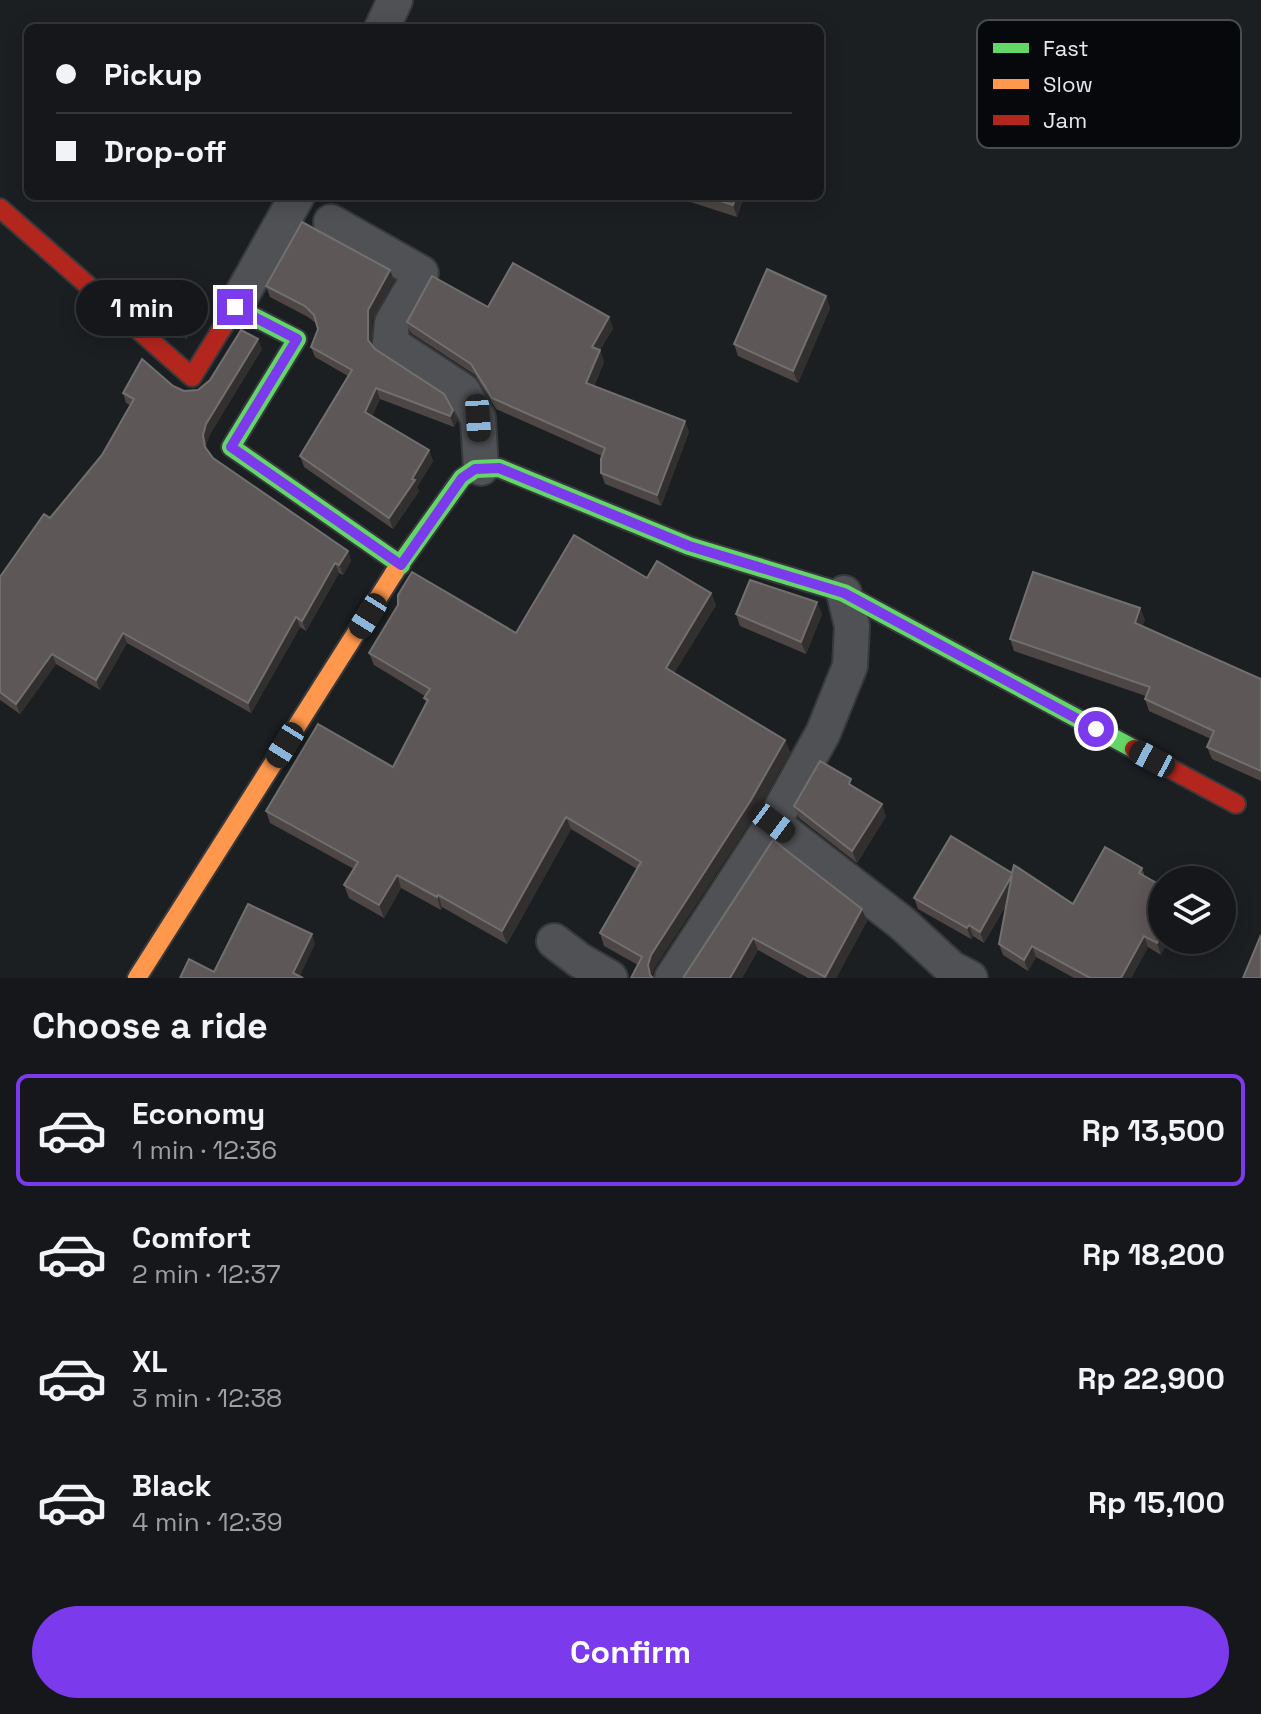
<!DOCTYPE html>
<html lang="en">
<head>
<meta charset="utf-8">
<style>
	:root { --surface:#15171a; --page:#222427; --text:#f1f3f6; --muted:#9d9fa2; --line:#343639; --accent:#7c3aed }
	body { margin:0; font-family:"Space Grotesk",sans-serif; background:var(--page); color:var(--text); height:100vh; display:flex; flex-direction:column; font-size:30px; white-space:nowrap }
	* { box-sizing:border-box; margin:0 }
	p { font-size:26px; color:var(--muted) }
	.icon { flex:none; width:44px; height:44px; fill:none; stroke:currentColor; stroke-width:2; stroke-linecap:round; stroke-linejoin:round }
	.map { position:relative; height:978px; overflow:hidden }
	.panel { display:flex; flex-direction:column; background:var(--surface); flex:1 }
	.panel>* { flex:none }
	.guide { position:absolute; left:24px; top:24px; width:800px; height:176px; border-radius:12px; box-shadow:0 4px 20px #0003,0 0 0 2px var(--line); display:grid; align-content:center; height:176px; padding:0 32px; background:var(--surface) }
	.buttons { position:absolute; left:1148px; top:866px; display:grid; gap:16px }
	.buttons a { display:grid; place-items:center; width:88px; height:88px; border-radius:50%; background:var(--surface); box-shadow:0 4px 20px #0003,0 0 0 2px var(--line); font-size:40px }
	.end { position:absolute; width:36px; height:36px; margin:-18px; border:10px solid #7c3aed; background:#fff; box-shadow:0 0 0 4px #fff }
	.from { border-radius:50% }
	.bubble { position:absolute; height:56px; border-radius:28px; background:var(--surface); box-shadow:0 4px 20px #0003,0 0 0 2px var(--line); font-size:26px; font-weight:700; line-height:56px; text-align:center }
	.car { position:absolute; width:24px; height:48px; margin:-24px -12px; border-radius:10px; box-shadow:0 0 6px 2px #0007; background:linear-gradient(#222 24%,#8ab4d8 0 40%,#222 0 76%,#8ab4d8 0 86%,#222 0) }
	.guide b { display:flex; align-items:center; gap:28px; height:76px; font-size:30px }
	.guide b+b { border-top:2px solid var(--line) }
	.guide i { width:20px; height:20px; background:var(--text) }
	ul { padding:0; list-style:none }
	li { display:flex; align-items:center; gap:24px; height:112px; margin:0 16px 12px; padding:0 16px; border:4px solid transparent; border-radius:12px }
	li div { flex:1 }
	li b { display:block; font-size:30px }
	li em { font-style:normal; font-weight:700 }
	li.active { border-color:var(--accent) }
	li>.icon { width:72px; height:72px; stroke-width:1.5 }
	h2 { padding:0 32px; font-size:36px; line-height:96px }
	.primary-button { display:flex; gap:16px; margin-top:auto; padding:16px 32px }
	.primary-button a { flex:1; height:92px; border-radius:48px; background:var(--accent); color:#fff; font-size:32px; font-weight:700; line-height:92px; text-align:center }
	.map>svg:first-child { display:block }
</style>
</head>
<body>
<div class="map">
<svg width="1261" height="978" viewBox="0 0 1261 978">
	<rect width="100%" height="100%" fill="#1c1f22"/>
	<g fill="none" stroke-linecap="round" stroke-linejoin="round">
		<g stroke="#373a3c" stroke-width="38">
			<g id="street">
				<path d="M382,28L395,0"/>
				<path d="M331,222L421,273L392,323L390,343L463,391L478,418L481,468"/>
				<path d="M235,307L297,196"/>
				<path d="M773,823L902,923L951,968L970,978"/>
				<path d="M554,941L579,960L610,978"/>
				<path d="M672,978L773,823L823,733L850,666L852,626L844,593"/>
			</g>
		</g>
		<g stroke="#373a3c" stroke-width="22">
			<g id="fast">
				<path d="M224,325L235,307L297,339L231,447L401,565"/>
				<path d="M394,573L462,478L475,469L499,468L689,546L844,593L1134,749"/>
			</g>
		</g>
		<g stroke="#373a3c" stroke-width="22">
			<path id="slow" d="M137,978L394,573"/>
		</g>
		<g stroke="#373a3c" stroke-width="22">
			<g id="jam">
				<path d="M0,208L192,377L224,325"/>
				<path d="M1134,749L1236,804"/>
			</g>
		</g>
		<use href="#street" stroke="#4f5155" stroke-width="34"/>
		<use href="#fast" stroke="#63d668" stroke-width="18"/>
		<use href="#slow" stroke="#ff974d" stroke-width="18"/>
		<use href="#jam" stroke="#b3261e" stroke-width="18"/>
	</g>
	<g fill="#4d4645">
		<path d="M679,196H744L737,217L681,199Z"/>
		<path d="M394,280L372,320V345L375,349L453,410L457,421L454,427L380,399L372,416L429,450L433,461L417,487L419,491L393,529L304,467L300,456L348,376L315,357L311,347L318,329L317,324L308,317L270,297L266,286Z"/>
		<path d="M826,296L830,308L798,383L738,356L734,344Z"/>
		<path d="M150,299L196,304L200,316L186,339L155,311Z"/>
		<path d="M488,307L613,328L600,350L604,362L594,386L685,421L689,432L661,506L605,484L601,473L602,456L496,409L475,375L411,333L407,322Z"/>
		<path d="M262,349L210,434L206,445L207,450L213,458L348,551L351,561L343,575L339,573L306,631L300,627L251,713L127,643L100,690L56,664L20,714L0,700V577L102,455L130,405L126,403L123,393L173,386L184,391L198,390Z"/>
		<path d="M647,578L711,593L716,605L674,673L785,740L790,752L756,813L655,967L638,965L604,946L600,933L637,869L571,829L507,944L442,907L441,910L401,888L384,918L349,898L344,885L354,869L270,823L266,811L393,767L426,702L424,698L425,696L374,665L369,653L516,633Z"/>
		<path d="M1140,608L1145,620L1142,626L1261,679V781L1212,759L1207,747L1211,739L1149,711L1145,699L1146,696L1014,651L1010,639Z"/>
		<path d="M736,614H822L806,654L740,626Z"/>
		<path d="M854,786L886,816L857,863L799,818L794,806Z"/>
		<path d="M773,840L867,921L836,978H808L758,950L742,978H683Z"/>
		<path d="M1142,868L1145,877L1161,955L1148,947L1131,978H1074L1036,957L1028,971L1003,955L999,944L1007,903L984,943L973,936L971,939L918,909L914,898L1012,873L1073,904Z"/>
	</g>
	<g fill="#322f2f">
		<path d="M736,196H744L737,217L733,205Z"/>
		<path d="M390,270L394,280L372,320V351L368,340V310Z"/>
		<path d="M826,296L830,308L798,383L793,371Z"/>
		<path d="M196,304L200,316L186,339L182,327Z"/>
		<path d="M609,317L613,328L600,350L604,362L590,394L586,383L592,347Z"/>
		<path d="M258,339L262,349L210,434L206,445L208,457L203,435L206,424Z"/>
		<path d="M376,388L380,399L369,423L365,412Z"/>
		<path d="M453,410L457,421L454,427L450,416Z"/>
		<path d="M685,421L689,432L661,506L657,495Z"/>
		<path d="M429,450L433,461L417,487L419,491L393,529L389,518Z"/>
		<path d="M348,551L351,561L343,575L339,565Z"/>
		<path d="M335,563L339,573L306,631L302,621Z"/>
		<path d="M711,593L716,605L670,680L666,668Z"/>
		<path d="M817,602L822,614L806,654L801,642Z"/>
		<path d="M1140,608L1145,620L1139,635L1135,623Z"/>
		<path d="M296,617L300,627L251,713L248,703Z"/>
		<path d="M123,633L127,643L100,690L96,680Z"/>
		<path d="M52,654L56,664L20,714L16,704Z"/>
		<path d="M785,740L790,752L756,813L655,967L651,978L648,965L651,955Z"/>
		<path d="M882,804L886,816L857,863L852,851Z"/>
		<path d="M566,817L571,829L507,944L502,931Z"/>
		<path d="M397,875L401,888L384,918L379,905Z"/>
		<path d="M1012,875L1016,886L984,943L980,932Z"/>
		<path d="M438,895L442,907L441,910L437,897Z"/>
		<path d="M862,909L867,921L836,978H826Z"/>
		<path d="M969,925L973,936L971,939L967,928Z"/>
		<path d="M312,934L315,944L299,978L293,973Z"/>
		<path d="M1162,934V940H1169L1161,955L1157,943Z"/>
		<path d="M1144,936L1148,947L1131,978H1121Z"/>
		<path d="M753,938L758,950L742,978H730Z"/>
		<path d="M1032,946L1036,957L1028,971L1024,960Z"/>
	</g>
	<g fill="#5d5857" stroke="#726f6f" stroke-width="2">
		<path d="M705,196H736L733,205Z"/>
		<path d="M302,222L390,270L368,310V340L375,349L444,394L453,410L450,416L376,388L365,412L429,450L412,479L415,480L389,518L300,456L352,370L311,347L318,329L314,315L305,306L266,286Z"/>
		<path d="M513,263L609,317L592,347L600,350L586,383L685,421L657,495L601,473V459L605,448L492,398L471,364L407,322L432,276L488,307Z"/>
		<path d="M767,269L826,296L793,371L734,344Z"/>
		<path d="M159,283L196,304L182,327L150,299Z"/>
		<path d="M241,330L258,339L206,424L203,435L205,447L213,458L348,551L339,565L335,563L302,621L296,617L248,703L123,633L96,680L52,654L16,704L0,692V577L44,514L50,518L102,455L134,399L123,393L142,359L173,386L184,391L198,390L210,380Z"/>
		<path d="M574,535L647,578L657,561L711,593L666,668L785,740L751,800L651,955L648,965L650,975L653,978H631L642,957L600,933L641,862L566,817L502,931L438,895L437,897L397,875L379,905L344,885L358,862L266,811L318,724L393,767L428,700L424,698L430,689L369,653L398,605V595L412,572L516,633Z"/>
		<path d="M1033,572L1140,608L1135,623L1261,679V771L1207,747L1214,731L1145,699L1150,687L1010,639Z"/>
		<path d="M750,580L817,602L801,642L736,614Z"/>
		<path d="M820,761L851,779L849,784L882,804L852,851L794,806Z"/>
		<path d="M951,836L1012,873L1014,865L1073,904L1105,847L1142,868L1139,873L1162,886V934L1157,943L1144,936L1121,978H1090L1032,946L1024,960L999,944L1012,875L980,932L969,925L967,928L914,898Z"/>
		<path d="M773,840L862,909L825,977L753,938L730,978H683Z"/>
		<path d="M248,904L312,934L293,973L303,978H180L189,959L214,972Z"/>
		<path d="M1261,935V978H1243Z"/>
	</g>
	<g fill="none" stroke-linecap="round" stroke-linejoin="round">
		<path stroke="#7c3aed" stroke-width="10" d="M235,307L297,339L231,447L401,565L462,478L475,469L499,468L689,546L844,593L1096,729"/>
	</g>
	<rect x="977" y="20" width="264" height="128" rx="12" fill="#06080b" stroke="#494c50" stroke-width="2"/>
	<rect x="993" y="43" width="36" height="10" fill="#63d668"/>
	<rect x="993" y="79" width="36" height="10" fill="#ff974d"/>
	<rect x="993" y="115" width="36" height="10" fill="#b3261e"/>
	<g font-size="22" fill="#e6eaf0">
		<text x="1043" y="56">Fast</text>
		<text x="1043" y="92">Slow</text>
		<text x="1043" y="128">Jam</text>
	</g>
</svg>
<div class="buttons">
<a><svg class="icon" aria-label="layers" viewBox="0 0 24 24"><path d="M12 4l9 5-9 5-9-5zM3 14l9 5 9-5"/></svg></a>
</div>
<i class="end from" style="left:1096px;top:729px"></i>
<i class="end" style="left:235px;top:307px"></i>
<div class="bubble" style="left:76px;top:280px;width:132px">1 min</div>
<i class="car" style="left:478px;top:418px;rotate:176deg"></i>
<i class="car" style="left:368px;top:616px;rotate:212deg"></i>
<i class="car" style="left:285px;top:745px;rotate:212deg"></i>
<i class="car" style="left:1152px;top:759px;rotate:298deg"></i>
<i class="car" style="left:773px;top:823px;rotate:127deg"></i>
<div class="guide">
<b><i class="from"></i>Pickup</b>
<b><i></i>Drop-off</b>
</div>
</div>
<section class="panel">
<h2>Choose a ride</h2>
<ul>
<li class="active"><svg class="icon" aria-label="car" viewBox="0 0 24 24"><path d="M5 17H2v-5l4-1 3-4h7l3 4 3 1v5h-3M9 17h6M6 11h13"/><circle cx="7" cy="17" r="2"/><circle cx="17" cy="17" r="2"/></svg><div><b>Economy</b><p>1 min · 12:36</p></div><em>Rp 13,500</em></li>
<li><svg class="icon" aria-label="car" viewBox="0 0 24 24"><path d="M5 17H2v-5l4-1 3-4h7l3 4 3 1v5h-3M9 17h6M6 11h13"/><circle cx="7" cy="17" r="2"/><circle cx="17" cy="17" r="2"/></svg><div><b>Comfort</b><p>2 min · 12:37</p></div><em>Rp 18,200</em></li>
<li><svg class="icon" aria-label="car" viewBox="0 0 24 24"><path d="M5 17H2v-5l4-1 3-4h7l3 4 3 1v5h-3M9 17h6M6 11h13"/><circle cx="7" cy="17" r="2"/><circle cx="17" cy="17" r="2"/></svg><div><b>XL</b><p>3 min · 12:38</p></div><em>Rp 22,900</em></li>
<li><svg class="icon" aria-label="car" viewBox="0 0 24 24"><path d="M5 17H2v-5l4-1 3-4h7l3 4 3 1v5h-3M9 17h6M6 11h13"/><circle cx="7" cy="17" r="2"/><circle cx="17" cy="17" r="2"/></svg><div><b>Black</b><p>4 min · 12:39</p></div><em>Rp 15,100</em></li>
</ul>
<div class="primary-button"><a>Confirm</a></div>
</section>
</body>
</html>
